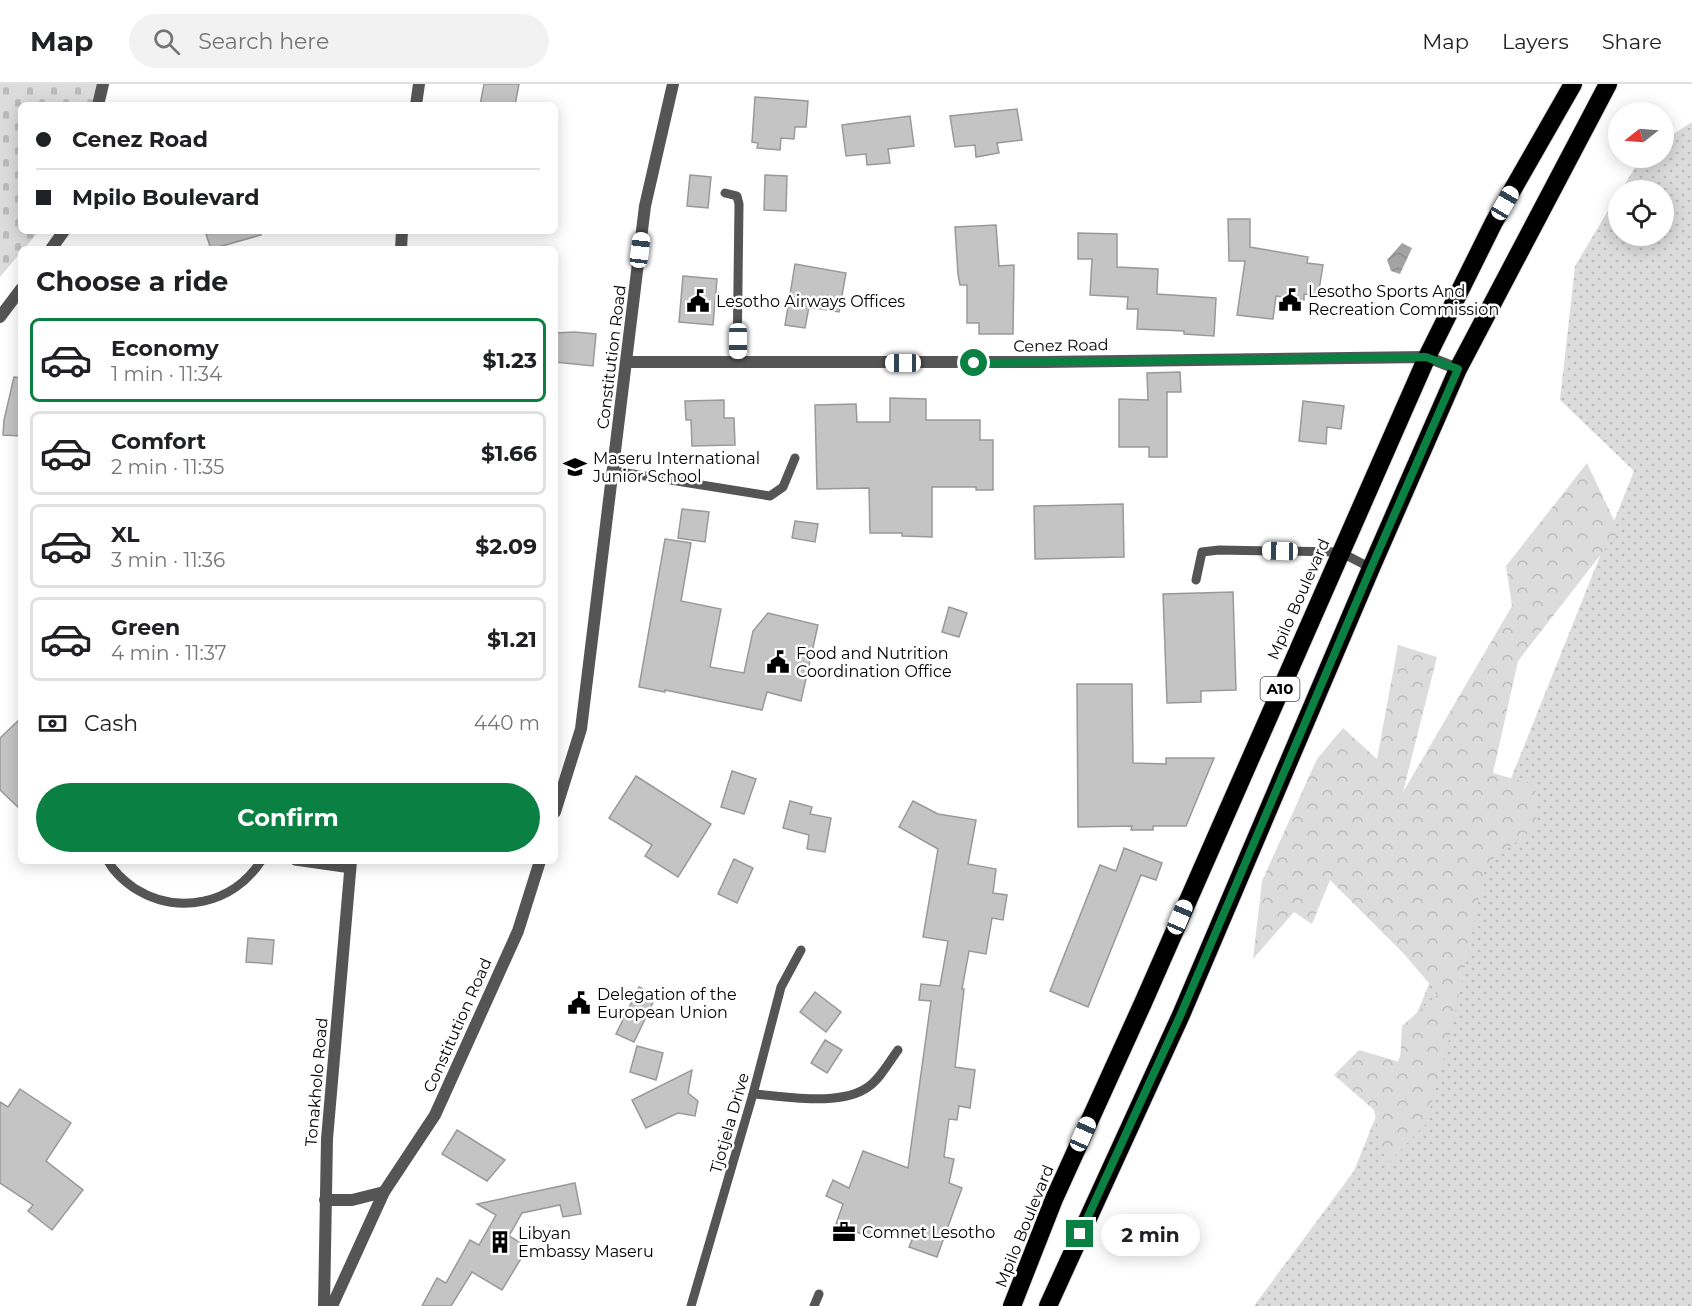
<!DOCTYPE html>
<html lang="en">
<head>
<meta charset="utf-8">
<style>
	:root { --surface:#fff; --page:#f2f2f2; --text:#202124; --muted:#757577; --line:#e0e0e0; --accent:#0b8043 }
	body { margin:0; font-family:Montserrat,sans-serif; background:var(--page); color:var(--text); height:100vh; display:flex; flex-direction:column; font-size:22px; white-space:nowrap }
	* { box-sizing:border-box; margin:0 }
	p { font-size:20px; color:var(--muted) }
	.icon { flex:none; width:33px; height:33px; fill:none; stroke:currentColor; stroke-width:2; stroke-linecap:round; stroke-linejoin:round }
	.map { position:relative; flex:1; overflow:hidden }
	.panel { position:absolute; left:18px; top:162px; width:540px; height:618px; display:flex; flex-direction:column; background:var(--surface); border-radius:9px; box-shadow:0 3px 15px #0003 }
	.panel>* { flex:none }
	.top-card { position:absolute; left:18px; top:18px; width:540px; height:132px; border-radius:9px; box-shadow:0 3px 15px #0003; display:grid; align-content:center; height:132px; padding:0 18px; background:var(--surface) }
	.needle { width:39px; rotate:253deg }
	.tools { position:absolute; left:1608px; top:18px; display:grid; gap:12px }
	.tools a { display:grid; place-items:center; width:66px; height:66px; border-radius:50%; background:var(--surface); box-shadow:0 3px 15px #0003; font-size:30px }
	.end { position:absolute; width:27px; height:27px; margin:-14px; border:8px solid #0b8043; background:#fff; box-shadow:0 0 0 3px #fff }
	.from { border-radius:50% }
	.bubble { position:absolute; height:42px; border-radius:21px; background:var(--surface); box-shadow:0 3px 15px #0003; font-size:20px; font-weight:700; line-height:42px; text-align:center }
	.car { position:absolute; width:18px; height:36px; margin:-18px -9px; border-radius:8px; box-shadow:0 0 4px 2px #0007; background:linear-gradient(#fff 24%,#345 0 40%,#fff 0 76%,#345 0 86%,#fff 0) }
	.top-card b { display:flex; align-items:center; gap:21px; height:57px; font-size:22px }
	.top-card b+b { border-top:2px solid var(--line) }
	.top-card i { width:15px; height:15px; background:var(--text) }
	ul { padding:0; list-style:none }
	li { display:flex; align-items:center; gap:18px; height:84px; margin:0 12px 9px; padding:0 6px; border:3px solid var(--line); border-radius:9px }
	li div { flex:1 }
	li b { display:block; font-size:22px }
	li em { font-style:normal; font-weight:700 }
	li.active { border-color:var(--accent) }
	li>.icon { width:54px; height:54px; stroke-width:1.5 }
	h2 { padding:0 18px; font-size:27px; line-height:72px }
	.pay { display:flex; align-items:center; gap:15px; height:66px; padding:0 18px; font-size:22px }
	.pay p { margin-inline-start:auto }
	.primary-button { display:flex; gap:12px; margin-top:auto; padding:12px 18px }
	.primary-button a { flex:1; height:69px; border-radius:36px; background:var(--accent); color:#fff; font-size:24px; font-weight:700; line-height:69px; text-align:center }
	header { display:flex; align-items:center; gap:36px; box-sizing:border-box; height:84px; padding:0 30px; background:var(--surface); border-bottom:2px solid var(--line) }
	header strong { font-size:28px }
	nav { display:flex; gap:33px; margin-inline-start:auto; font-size:21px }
	.search { width:420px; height:54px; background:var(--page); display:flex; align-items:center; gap:15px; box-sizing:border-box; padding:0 21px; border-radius:33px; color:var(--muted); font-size:22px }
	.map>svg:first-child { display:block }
</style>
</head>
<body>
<header>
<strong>Map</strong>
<div class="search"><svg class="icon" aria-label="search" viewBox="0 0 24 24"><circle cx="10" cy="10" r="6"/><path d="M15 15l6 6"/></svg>Search here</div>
<nav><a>Map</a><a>Layers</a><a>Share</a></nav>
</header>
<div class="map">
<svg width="1692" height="1222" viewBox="0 0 1692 1222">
	<defs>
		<pattern id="grass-dots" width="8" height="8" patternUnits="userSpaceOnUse" patternTransform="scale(1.5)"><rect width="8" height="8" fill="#dcdcdc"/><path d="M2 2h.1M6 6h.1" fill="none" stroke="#bbb" stroke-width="1.8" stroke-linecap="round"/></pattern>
		<pattern id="forest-crowns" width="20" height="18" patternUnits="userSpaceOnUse" patternTransform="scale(1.5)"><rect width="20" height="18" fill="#dcdcdc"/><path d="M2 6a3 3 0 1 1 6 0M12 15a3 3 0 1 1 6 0" fill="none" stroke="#bbb"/></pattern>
		<pattern id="cemetery-stones" width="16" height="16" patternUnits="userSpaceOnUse" patternTransform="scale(1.5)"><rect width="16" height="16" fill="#dcdcdc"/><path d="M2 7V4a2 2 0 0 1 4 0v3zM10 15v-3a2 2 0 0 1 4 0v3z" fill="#bbb"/></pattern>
		<pattern id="water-waves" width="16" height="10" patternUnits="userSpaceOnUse" patternTransform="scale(1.5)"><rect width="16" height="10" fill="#a3a3a3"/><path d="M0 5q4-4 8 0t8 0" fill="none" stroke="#8b8b8b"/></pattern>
	</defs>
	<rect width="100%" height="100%" fill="#fff"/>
	<path fill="url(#grass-dots)" d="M1692,38V1222H1254L1354,1087L1634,387L1560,316L1575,182L1618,110V152H1664V106H1621L1641,74H1664V56Z"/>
	<path fill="url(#forest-crowns)" d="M1587,379L1619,447L1518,577L1493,689L1535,701L1537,743L1486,780L1452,944L1426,1040L1386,1081L1374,1026L1334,991L1359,966L1400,978L1402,942L1438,910L1405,871L1330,796L1312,840L1294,828L1253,875L1262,797L1317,675L1343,644L1377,675L1398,561L1437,573L1403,708L1512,522L1506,482Z"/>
	<path fill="url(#cemetery-stones)" d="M0,0H100L94,21H21V147H39L24,165H21V168L0,193Z"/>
	<path fill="url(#water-waves)" d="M1402,159L1412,164L1400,190L1391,187L1387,176Z"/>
	<g fill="#c4c4c4" stroke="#999" stroke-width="1.5">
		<path d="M484,0H519L515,21H480Z"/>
		<path d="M755,13L808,17L806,43H795L794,55L781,54L780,66L757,64L758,59L752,58Z"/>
		<path d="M1017,25L1022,56L997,59L999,69L976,73L975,61L955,63L950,32Z"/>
		<path d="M910,32L914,62L888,65L890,79L867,81L866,70L846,72L842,41Z"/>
		<path d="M690,91L711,93L708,124L687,122Z"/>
		<path d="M765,91L787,92L786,127L764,126Z"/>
		<path d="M1228,135H1250V163L1308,173L1307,179L1323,181L1318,212L1304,210V216L1276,212L1273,235L1237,231L1245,177H1229Z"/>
		<path d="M996,141L999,182L1014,181L1013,250H979V239H967V201H960L958,190L955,143Z"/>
		<path d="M205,147H260L261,151L211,165Z"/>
		<path d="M1078,149L1117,150V183L1158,185L1157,210L1216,214L1214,252L1184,250V247L1137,245L1138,225H1127L1128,213L1090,211L1092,175H1078Z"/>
		<path d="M795,180L846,189L839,228L809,223L805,244L785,241Z"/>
		<path d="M683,192L717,195L713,241L679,238Z"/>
		<path d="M575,248L596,250L593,282L555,278V249Z"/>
		<path d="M1180,288L1181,308H1167V373H1149V363H1119V315L1148,316L1147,289Z"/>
		<path d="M14,293L21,294V352L3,351L4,336Z"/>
		<path d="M890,314L926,315V336H980V356H993V406H976V403H932V453L902,452V449H870L869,404L817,405L815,321L856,320L857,338H890Z"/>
		<path d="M724,316V334H734L735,361L692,362L691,336H686L685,317Z"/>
		<path d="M1303,317L1344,322L1341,345L1327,343L1326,360L1299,357Z"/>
		<path d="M1123,420L1124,473L1035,475L1034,422Z"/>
		<path d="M682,425L709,428L705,458L678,454Z"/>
		<path d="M795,437L818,440L815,458L792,454Z"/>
		<path d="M665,455L691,459L681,517L721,525L710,583L744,589L753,547L768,529L818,541L801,617L767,608L762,626L665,606V608L639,603Z"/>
		<path d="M1233,508L1236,606L1201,607V618L1167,619L1163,510Z"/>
		<path d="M949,523L967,529L959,553L942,548Z"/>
		<path d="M1077,600H1132L1133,679L1166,680V674H1214L1186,742H1153V746H1131L1132,742L1078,743Z"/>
		<path d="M21,634L19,677L21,726L0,706V654Z"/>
		<path d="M732,687L756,695L744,730L721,723Z"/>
		<path d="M636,692L711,740L678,793L645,772L652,761L609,734Z"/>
		<path d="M790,717L812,723L810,730L831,734L825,768L807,765L809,751L783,744Z"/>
		<path d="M913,717L938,730L976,736L968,780L996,785L993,809L1007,811L1003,836L992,834L986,870L969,867L962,905H964L955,983L975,986L970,1024L959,1022L957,1036L949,1035L944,1073L954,1075L949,1099L962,1104L937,1173L909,1163L912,1156L876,1143L872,1154L836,1140L843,1120L826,1112L833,1096L849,1104L863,1067L908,1084L931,917L919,916L921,900L940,902L948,857L923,853L938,765L899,743Z"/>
		<path d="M1124,764L1162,779L1156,796L1141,791L1088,923L1050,907L1100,781L1116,787Z"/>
		<path d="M734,775L753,784L737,819L718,810Z"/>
		<path d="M248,854L274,856L272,880L246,878Z"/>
		<path d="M639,903L656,912L634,958L616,950Z"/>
		<path d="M815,908L841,928L826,948L800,928Z"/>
		<path d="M825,956L842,966L827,989L811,979Z"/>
		<path d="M637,962L663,969L656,996L630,988Z"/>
		<path d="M692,986L688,1009L698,1017L695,1032L678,1029L646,1044L632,1016Z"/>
		<path d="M20,1005L71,1039L46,1077L83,1106L52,1146L28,1127L33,1121L0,1099V1018L8,1023Z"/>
		<path d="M457,1046L505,1076L487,1097L442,1070Z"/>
		<path d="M575,1099L581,1130L563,1133L560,1121L522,1129L509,1152L528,1163L502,1206L472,1188L451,1222H422L437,1194L446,1199L470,1156L479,1161L496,1131L477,1120Z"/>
	</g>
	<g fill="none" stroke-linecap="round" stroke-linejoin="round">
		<g stroke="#dbdbdb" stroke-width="20">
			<g id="highway">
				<path d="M1012,1222L1054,1115L1143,919L1427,273L1494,138L1573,0"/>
				<path d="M1048,1222L1181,931L1371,484L1458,285L1608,0"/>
			</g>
		</g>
		<g stroke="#555" stroke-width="9">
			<path d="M725,109L737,112L739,120L737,279"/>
			<path d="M614,387L770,412L783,403L795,374"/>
			<path d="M1196,496L1202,468L1219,466L1340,468L1371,484"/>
			<path d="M108,777C114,788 124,797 134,804C178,832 233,820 261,777"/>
			<path d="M295,777L351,785"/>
			<path d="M753,1010C786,1012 840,1023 868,1003C880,995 889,978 898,966"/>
			<path d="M691,1222L753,1010L781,903L801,866"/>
			<path d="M814,1222L819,1210"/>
		</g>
		<g stroke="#555" stroke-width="12">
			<path d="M98,21L103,0"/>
			<path d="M416,21L419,0"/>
			<path d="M51,165L64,147"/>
			<path d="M401,165L402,147"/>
			<path d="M0,233L21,205"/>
			<path d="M627,278H1045L1427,273L1458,285"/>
			<path d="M555,728L581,645L645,122L673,0"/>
			<path d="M325,1116H352L384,1108"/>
			<path d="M324,1222L327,1055L351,777"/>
			<path d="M332,1222L384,1108L435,1031L518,847L540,777"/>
		</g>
		<use href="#highway" stroke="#000" stroke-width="18"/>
	</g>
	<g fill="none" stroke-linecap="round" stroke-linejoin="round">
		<path stroke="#0b8043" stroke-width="8" d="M974,279L1426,273L1458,285L1371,484L1181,930L1080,1150"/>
	</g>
	<defs>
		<g id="civic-bare" transform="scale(1.8)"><path d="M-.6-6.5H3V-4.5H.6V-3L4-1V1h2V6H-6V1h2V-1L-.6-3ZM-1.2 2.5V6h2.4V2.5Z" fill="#000" stroke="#fff" stroke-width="2.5" paint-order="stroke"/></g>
		<g id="school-bare" transform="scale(1.8)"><path d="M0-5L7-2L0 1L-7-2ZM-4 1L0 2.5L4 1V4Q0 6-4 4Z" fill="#000" stroke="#fff" stroke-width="2.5" paint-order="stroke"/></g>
		<g id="office-bare" transform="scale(1.8)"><path d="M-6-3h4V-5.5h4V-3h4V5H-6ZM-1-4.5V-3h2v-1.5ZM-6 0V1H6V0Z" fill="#000" stroke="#fff" stroke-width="2.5" paint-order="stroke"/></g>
		<g id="building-bare" transform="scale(1.8)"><path d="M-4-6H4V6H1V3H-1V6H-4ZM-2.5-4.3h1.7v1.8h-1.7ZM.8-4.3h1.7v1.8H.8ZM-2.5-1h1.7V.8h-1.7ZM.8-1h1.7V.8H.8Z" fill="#000" stroke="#fff" stroke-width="2.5" paint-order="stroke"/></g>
	</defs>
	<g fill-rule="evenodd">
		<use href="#civic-bare" x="1290" y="216"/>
		<use href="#civic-bare" x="698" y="217"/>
		<use href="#school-bare" x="575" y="383"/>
		<use href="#civic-bare" x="778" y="578"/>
		<use href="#civic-bare" x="579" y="919"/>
		<use href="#office-bare" x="844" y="1148"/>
		<use href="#building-bare" x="500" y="1158"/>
	</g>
	<g text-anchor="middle" stroke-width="5" stroke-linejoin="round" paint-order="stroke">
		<rect fill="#fff" stroke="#4c4c4c" stroke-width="1.5" x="1260.5" y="593" width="39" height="24" rx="4.5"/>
		<g font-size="15" font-weight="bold" fill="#000">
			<text x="1280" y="610">A10</text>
		</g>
		<g font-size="16" fill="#000" stroke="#fff" text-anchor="start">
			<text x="1308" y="213">Lesotho Sports And<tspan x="1308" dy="18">Recreation Commission</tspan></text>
			<text x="716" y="223">Lesotho Airways Offices</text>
			<text x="593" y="380">Maseru International<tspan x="593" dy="18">Junior School</tspan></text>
			<text x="796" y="575">Food and Nutrition<tspan x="796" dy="18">Coordination Office</tspan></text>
			<text x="597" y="916">Delegation of the<tspan x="597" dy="18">European Union</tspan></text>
			<text x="862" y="1154">Comnet Lesotho</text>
			<text x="518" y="1155">Libyan<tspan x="518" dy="18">Embassy Maseru</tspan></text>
		</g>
		<g font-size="16" fill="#000" stroke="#fff">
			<text transform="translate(1061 261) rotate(-1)" y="6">Cenez Road</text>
			<text transform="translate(611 273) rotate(-83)" y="6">Constitution Road</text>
			<text transform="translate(1298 515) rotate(-66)" y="6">Mpilo Boulevard</text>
			<text transform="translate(457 941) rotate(-66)" y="6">Constitution Road</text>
			<text transform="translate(316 998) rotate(-85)" y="6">Tonakholo Road</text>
			<text transform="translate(729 1039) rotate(-74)" y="6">Tjotjela Drive</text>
			<text transform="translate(1024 1142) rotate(-68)" y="6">Mpilo Boulevard</text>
		</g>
	</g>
</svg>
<div class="tools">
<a><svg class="needle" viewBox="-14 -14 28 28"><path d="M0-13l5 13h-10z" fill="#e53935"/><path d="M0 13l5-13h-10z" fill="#757577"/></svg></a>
<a><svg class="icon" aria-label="locate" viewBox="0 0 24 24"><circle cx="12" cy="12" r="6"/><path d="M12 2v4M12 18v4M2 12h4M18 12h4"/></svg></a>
</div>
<i class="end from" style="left:974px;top:279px"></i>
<i class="end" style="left:1080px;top:1150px"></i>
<div class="bubble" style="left:1101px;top:1130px;width:99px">2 min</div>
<i class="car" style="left:1505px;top:119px;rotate:30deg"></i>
<i class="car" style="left:640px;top:166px;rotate:7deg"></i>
<i class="car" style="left:738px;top:257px;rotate:180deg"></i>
<i class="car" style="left:903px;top:279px;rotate:270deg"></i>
<i class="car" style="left:1280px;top:467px;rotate:271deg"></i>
<i class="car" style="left:1180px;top:833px;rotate:23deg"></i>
<i class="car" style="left:1083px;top:1050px;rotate:24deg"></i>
<div class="top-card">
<b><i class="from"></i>Cenez Road</b>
<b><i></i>Mpilo Boulevard</b>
</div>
<section class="panel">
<h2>Choose a ride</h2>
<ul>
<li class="active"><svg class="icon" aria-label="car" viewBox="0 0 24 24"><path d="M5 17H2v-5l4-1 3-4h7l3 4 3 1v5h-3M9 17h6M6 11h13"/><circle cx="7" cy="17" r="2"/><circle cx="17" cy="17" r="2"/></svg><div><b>Economy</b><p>1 min · 11:34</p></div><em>$1.23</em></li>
<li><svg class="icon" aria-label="car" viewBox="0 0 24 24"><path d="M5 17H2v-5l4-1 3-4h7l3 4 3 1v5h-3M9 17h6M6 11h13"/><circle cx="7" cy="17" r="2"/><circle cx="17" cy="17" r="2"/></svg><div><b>Comfort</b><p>2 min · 11:35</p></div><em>$1.66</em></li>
<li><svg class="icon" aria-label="car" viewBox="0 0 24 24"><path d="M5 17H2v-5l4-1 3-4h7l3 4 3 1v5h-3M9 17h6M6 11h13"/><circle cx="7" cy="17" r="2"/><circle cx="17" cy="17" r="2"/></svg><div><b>XL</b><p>3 min · 11:36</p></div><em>$2.09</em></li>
<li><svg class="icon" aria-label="car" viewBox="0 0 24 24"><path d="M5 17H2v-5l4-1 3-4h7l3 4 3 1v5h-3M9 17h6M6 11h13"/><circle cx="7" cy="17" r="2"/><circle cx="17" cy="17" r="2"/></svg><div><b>Green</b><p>4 min · 11:37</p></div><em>$1.21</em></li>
</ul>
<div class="pay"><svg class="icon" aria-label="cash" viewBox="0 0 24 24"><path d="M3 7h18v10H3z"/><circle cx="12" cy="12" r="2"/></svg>Cash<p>440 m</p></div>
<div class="primary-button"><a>Confirm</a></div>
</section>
</div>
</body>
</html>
